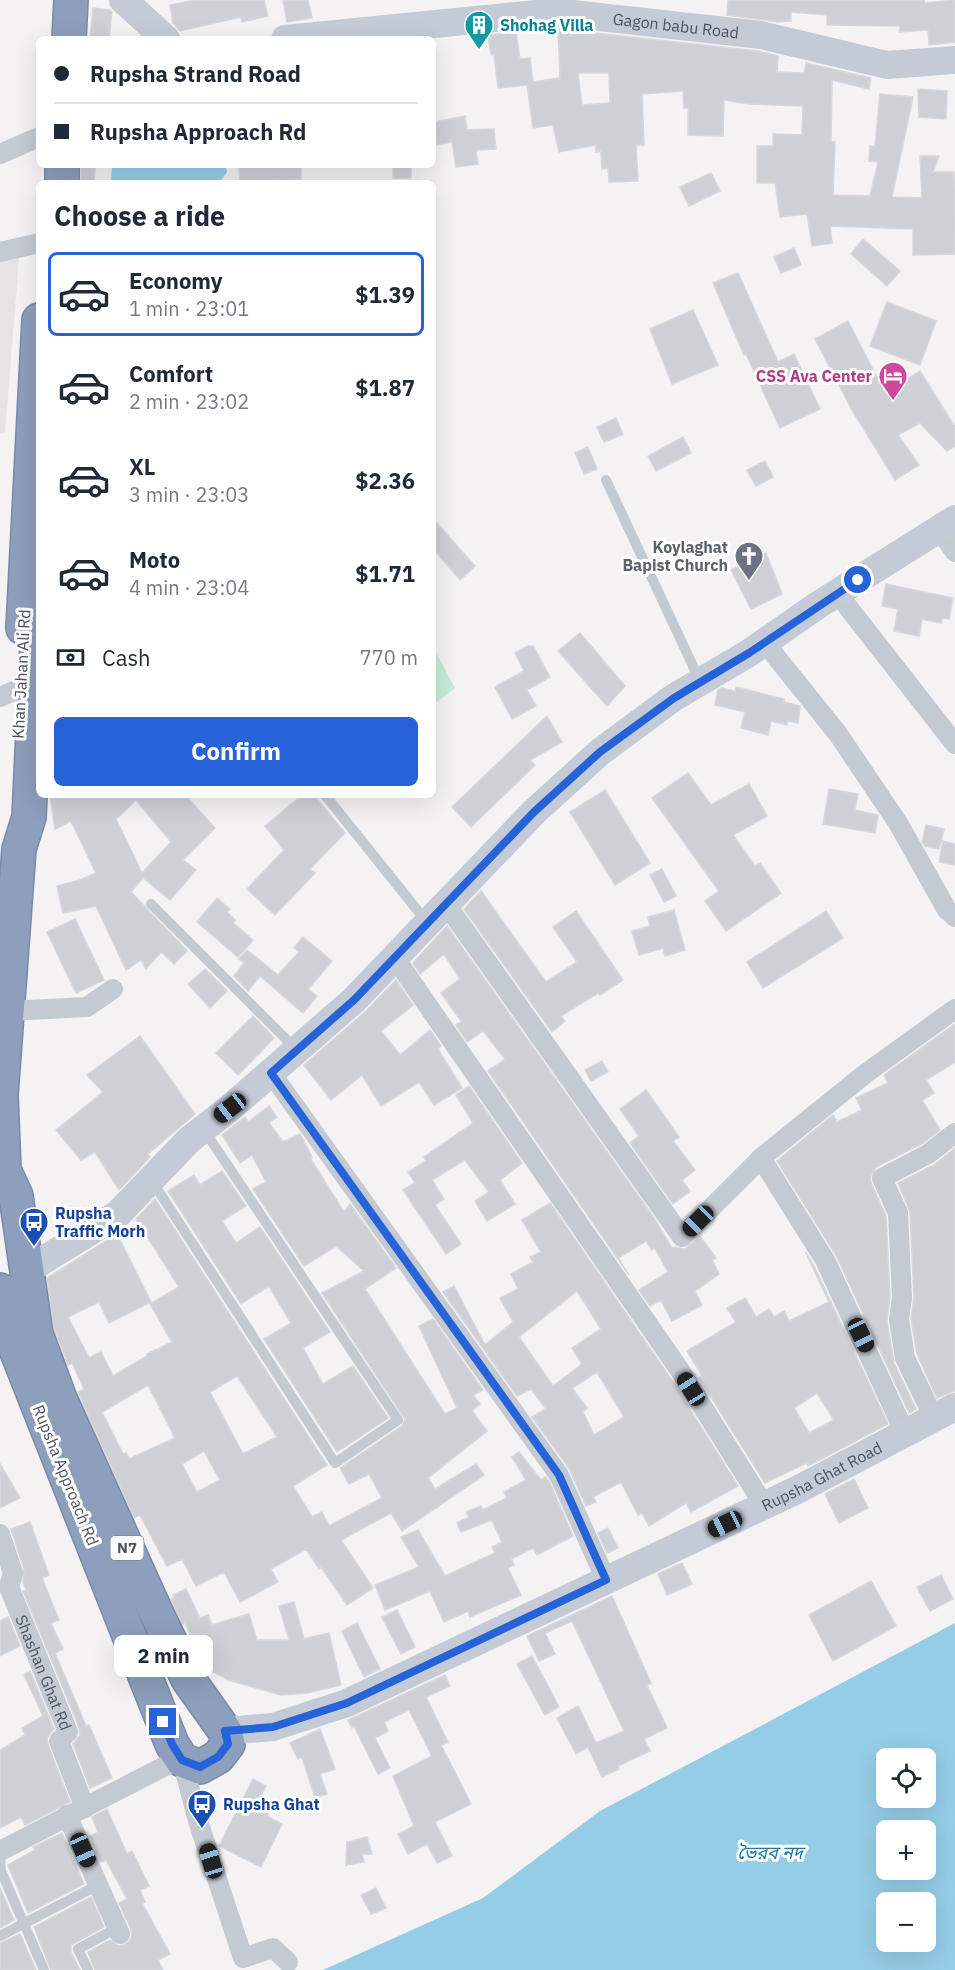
<!DOCTYPE html>
<html lang="en">
<head>
<meta charset="utf-8">
<style>
	:root { --surface:#fff; --page:#f6f6f7; --text:#1f2937; --muted:#747a83; --line:#e0e1e3; --accent:#2763d8 }
	body { margin:0; font-family:"IBM Plex Sans","Noto Sans Bengali",sans-serif; background:var(--page); color:var(--text); height:100vh; display:flex; flex-direction:column; font-size:22px; white-space:nowrap }
	* { box-sizing:border-box; margin:0 }
	p { font-size:20px; color:var(--muted) }
	.icon { flex:none; width:33px; height:33px; fill:none; stroke:currentColor; stroke-width:2; stroke-linecap:round; stroke-linejoin:round }
	.map { position:relative; flex:1; overflow:hidden }
	.drawer { position:absolute; left:36px; top:180px; width:400px; height:618px; display:flex; flex-direction:column; background:var(--surface); border-radius:9px; box-shadow:0 6px 24px #0002 }
	.drawer>* { flex:none }
	.banner { position:absolute; left:36px; top:36px; width:400px; height:132px; border-radius:9px; box-shadow:0 6px 24px #0002; display:grid; align-content:center; height:132px; padding:0 18px; background:var(--surface) }
	.controls { position:absolute; left:876px; top:1748px; display:grid; gap:12px }
	.controls a { display:grid; place-items:center; width:60px; height:60px; border-radius:9px; background:var(--surface); box-shadow:0 6px 24px #0002; font-size:30px }
	.end { position:absolute; width:27px; height:27px; margin:-14px; border:8px solid #2763d8; background:#fff; box-shadow:0 0 0 3px #fff }
	.from { border-radius:50% }
	.bubble { position:absolute; height:42px; border-radius:9px; background:var(--surface); box-shadow:0 6px 24px #0002; font-size:20px; font-weight:800; line-height:42px; text-align:center }
	.car { position:absolute; width:18px; height:36px; margin:-18px -9px; border-radius:8px; box-shadow:0 0 4px 2px #0007; background:linear-gradient(#222 24%,#8ab4d8 0 40%,#222 0 76%,#8ab4d8 0 86%,#222 0) }
	.banner b { display:flex; align-items:center; gap:21px; height:57px; font-size:22px }
	.banner b+b { border-top:2px solid var(--line) }
	.banner i { width:15px; height:15px; background:var(--text) }
	ul { padding:0; list-style:none }
	li { display:flex; align-items:center; gap:18px; height:84px; margin:0 12px 9px; padding:0 6px; border:3px solid transparent; border-radius:9px }
	li div { flex:1 }
	li b { display:block; font-size:22px }
	li em { font-style:normal; font-weight:800 }
	li.active { border-color:var(--accent) }
	li>.icon { width:54px; height:54px; stroke-width:1.5 }
	h2 { padding:0 18px; font-size:27px; line-height:72px }
	.pay { display:flex; align-items:center; gap:15px; height:66px; padding:0 18px; font-size:22px }
	.pay p { margin-inline-start:auto }
	.primary-button { display:flex; gap:12px; margin-top:auto; padding:12px 18px }
	.primary-button a { flex:1; height:69px; border-radius:9px; background:var(--accent); color:#fff; font-size:24px; font-weight:800; line-height:69px; text-align:center }
	.map>svg:first-child { display:block }
</style>
</head>
<body>
<div class="map">
<svg width="955" height="1970" viewBox="0 0 955 1970">
	<rect width="100%" height="100%" fill="#f4f2f2"/>
	<path fill="#e5e3e3" d="M20,247L5,432L0,433V252Z"/>
	<path fill="#c5edd8" d="M434,649L455,688L434,704Z"/>
	<g fill="#95cde7" fill-rule="evenodd">
		<path d="M112,165H225L227,172L219,183H107L111,181Z"/>
		<path d="M955,1623V1970H323L483,1898L600,1811ZM886,1758H926V1797H886ZM886,1830H926V1869H886ZM886,1902H926V1941H886Z"/>
	</g>
	<g fill="#cfd0d6" stroke="#d6d7dc" stroke-width="1.5" fill-rule="evenodd">
		<path d="M196,0H264L268,16L242,22L241,17L180,31L173,23L170,5Z"/>
		<path d="M291,0H308L312,18L287,22L283,1Z"/>
		<path d="M728,0H924L925,3L955,0V42L929,45L928,30L899,32L900,26L827,25V15L791,12V21L778,22L727,15Z"/>
		<path d="M93,8L110,10L112,12L109,39H90Z"/>
		<path d="M558,29L758,51L778,56L777,72L804,73L806,63L871,78L869,89L832,80L831,142H835L833,195L870,196L878,162L869,161L870,146L875,147L880,94L913,97L892,197L922,198L920,156H939L933,172H954L955,254L913,255V229L830,226L832,243L812,246L807,214L780,217L775,183H757V146H773V134L802,135L803,106L749,104L724,100L723,136L688,135V108H684L683,91L642,94L644,145H636L638,181L609,182L608,168L602,169L601,151L596,152V145L559,152L553,125L533,128L527,85L498,88L494,54L491,55L488,35L516,32L520,59L530,58L533,82L560,78ZM578,73H609L610,103L582,105Z"/>
		<path d="M918,89L947,91L946,119L919,117Z"/>
		<path d="M465,116L467,130L494,129L496,149L476,150L478,164L456,167L452,142L434,145V122Z"/>
		<path d="M239,165H301V179L276,180L277,183H240Z"/>
		<rect x="393" y="165" width="18" height="13"/>
		<path d="M81,167L95,168L94,183H81Z"/>
		<path d="M711,173L720,191L689,206L680,187Z"/>
		<path d="M863,239L900,271L887,286L851,254Z"/>
		<path d="M794,248L801,265L781,273L774,257Z"/>
		<path d="M738,273L778,362L794,354L820,409L780,428L746,354L744,355L713,283Z"/>
		<path d="M887,302L936,321L920,365L870,346Z"/>
		<path d="M693,310L718,365L672,384L650,329Z"/>
		<path d="M848,321L885,393L920,371L955,427V446L947,451L920,423L898,435L919,465L895,480L852,410L815,339Z"/>
		<path d="M616,418L623,434L604,442L597,427Z"/>
		<path d="M683,437L691,453L656,471L648,456Z"/>
		<path d="M588,447L597,469L584,474L575,453Z"/>
		<path d="M765,461L773,477L756,486L747,470Z"/>
		<path d="M434,520L475,566L460,580L434,550Z"/>
		<path d="M766,553L782,594L751,609L731,570Z"/>
		<path d="M886,584L953,598L949,619L942,618L941,623L922,619L919,636L894,631L898,609L882,606Z"/>
		<path d="M580,633L625,686L607,706L558,651Z"/>
		<path d="M528,646H533L550,677L527,690L536,706L512,719L495,687L524,671L515,653Z"/>
		<path d="M736,687L784,699V702L800,706L798,723L788,721L787,725L771,721L768,735L741,728L745,712L715,705L718,690L722,688L735,691Z"/>
		<path d="M547,716L562,742L530,760L535,765L471,827L452,807Z"/>
		<path d="M688,773L711,805L749,784L767,816L733,835L755,866L760,863L781,893L726,931L705,901L719,891L652,798Z"/>
		<path d="M829,789L858,794L855,810L878,815L875,833L823,824Z"/>
		<path d="M605,790L650,863L615,885L570,812Z"/>
		<path d="M50,795H185L215,828L183,860L196,870L170,900L143,878L131,892L187,951L174,964L161,952L146,969L141,960L126,970L96,906L63,913L57,886L80,880L96,873L71,821L55,829ZM136,800L171,842L142,873L116,819Z"/>
		<path d="M302,795H314L345,833L310,869L315,873L275,915L247,889L284,850L265,826Z"/>
		<path d="M926,825L944,829L939,849L925,846L922,842Z"/>
		<path d="M943,841L955,844V865L939,862Z"/>
		<path d="M662,869L676,896L664,902L650,875Z"/>
		<path d="M481,891L546,982L577,962L553,927L576,911L623,980L600,995L598,993L561,1016L565,1021L552,1032L464,909Z"/>
		<path d="M217,898L230,909L227,912L235,920L233,923L253,940L238,957L197,922Z"/>
		<path d="M674,910L685,950L665,956L663,948L639,955L632,931L650,926L648,917Z"/>
		<path d="M826,911L843,938L763,988L747,962Z"/>
		<path d="M75,919L104,980L76,993L47,932Z"/>
		<path d="M447,926L654,1218L672,1248L676,1247L685,1249L700,1236L716,1258L712,1260L719,1274L695,1291L702,1305L672,1321L661,1300L650,1306L639,1290L668,1272L655,1248L652,1250L646,1241L618,1258L629,1275L490,1074L488,1071L505,1059L483,1031L467,1042L456,1025L461,1021L441,993L460,979L444,954L420,974L413,963Z"/>
		<path d="M303,937L332,961L308,989L317,996L303,1013L260,976L248,991L234,976L244,963L239,959L247,950L278,975L299,952L294,948Z"/>
		<path d="M205,969L227,991L210,1008L188,984Z"/>
		<path d="M396,980L413,1005L381,1031L400,1055L430,1030L441,1046L438,1049L462,1088L434,1105L419,1082L381,1106L362,1075L331,1100L304,1065L365,1012Z"/>
		<path d="M253,1016L274,1038L238,1075L216,1053Z"/>
		<path d="M955,1024V1062L926,1080L934,1093L922,1100L940,1130L921,1144L876,1167L870,1177L871,1183L886,1216L890,1297L887,1321L894,1363L916,1409L909,1413L836,1255L777,1161L833,1115L837,1122L862,1110L856,1098L888,1083L884,1075Z"/>
		<path d="M140,1036L195,1114L148,1154L150,1157L119,1190L95,1152L81,1160L56,1130L103,1092L87,1075Z"/>
		<path d="M602,1061L608,1072L591,1081L585,1070Z"/>
		<path d="M469,1086L522,1163L500,1180L515,1204L487,1221L475,1201L489,1192L465,1160L432,1180L444,1199L435,1205L461,1244L446,1254L403,1190L415,1183L408,1172L426,1161L424,1157L473,1123L456,1095Z"/>
		<path d="M646,1090L679,1137L673,1141L695,1170L682,1180L690,1191L673,1204L630,1143L639,1136L620,1109Z"/>
		<path d="M269,1106L277,1117L269,1123L283,1142L300,1134L312,1157L310,1158L344,1212L350,1204L396,1268L365,1289L445,1414L457,1408L419,1326L433,1319L483,1390L473,1395L480,1404L472,1411L487,1431L428,1478L435,1489L476,1464L484,1475L402,1531L391,1513L341,1540L373,1588L347,1605L321,1567L319,1569L306,1549L271,1569L278,1582L240,1602L224,1572L196,1586L182,1559L167,1566L140,1515L134,1518L78,1392L84,1389L72,1363L68,1365L54,1329L47,1278L117,1234L151,1302L109,1323L99,1302L68,1317L89,1358L101,1352L113,1376L147,1356V1354L172,1342L150,1304L179,1287L136,1219L155,1199L327,1465L293,1486L312,1517L322,1512L329,1526L382,1498L369,1474L349,1484L340,1468L402,1426L405,1419L322,1293L364,1271L336,1246L304,1266L253,1189L266,1182L252,1155L240,1163L222,1135L245,1117L248,1122ZM237,1376L277,1437L243,1454L210,1392ZM148,1385L175,1438L129,1459L126,1453L123,1454L102,1412ZM204,1451L220,1480L197,1492L182,1464Z"/>
		<path d="M955,1148V1391L937,1398L917,1354L911,1319L914,1297L910,1212L898,1183L934,1165Z"/>
		<path d="M222,1171L246,1206L222,1221L236,1243L260,1227L330,1332L303,1348L323,1384L353,1366L388,1418L337,1452L264,1339L291,1323L269,1286L241,1304L168,1191L194,1175L200,1185Z"/>
		<path d="M550,1203L669,1376L738,1486L691,1512L686,1503L649,1526L642,1513L638,1515L621,1482L593,1497L596,1502L586,1506L569,1468L532,1417L546,1409L531,1389L517,1396L443,1292L454,1286L485,1345L513,1322L500,1298L518,1289L511,1274L533,1262L530,1257L541,1252L522,1220ZM577,1291L601,1329L572,1348L582,1364L553,1386L519,1337ZM597,1372L624,1417L594,1435L583,1412L587,1408L572,1388Z"/>
		<path d="M805,1251L814,1266L888,1424L808,1466L806,1463L765,1483L699,1378L702,1376L687,1351L736,1322L727,1308L745,1298L756,1317L769,1309L774,1317L784,1311L789,1321L829,1302ZM817,1393L834,1420L809,1433L794,1408Z"/>
		<path d="M519,1452L541,1480L545,1477L549,1481L573,1536L537,1555L533,1548L511,1559L514,1565L508,1568L521,1595L470,1617L468,1611L444,1622L430,1591L385,1610L375,1585L419,1567L401,1537L418,1530L445,1576L495,1553L492,1547L502,1542L492,1520L461,1532L457,1523L469,1517L466,1512L481,1506L483,1510L507,1498L504,1492L526,1480L512,1457Z"/>
		<path d="M0,1464L20,1498L0,1508Z"/>
		<path d="M854,1479L868,1508L839,1523L825,1494Z"/>
		<path d="M30,1522L49,1575L42,1578L59,1620L51,1623L63,1649L55,1653L86,1726L89,1725L112,1778L90,1788L73,1744L80,1735L79,1727L23,1591L26,1590L23,1582L24,1569L11,1529Z"/>
		<path d="M608,1528L618,1548L607,1553L598,1533Z"/>
		<path d="M682,1563L692,1584L667,1595L658,1574Z"/>
		<path d="M941,1575L953,1599L930,1611L917,1587Z"/>
		<path d="M871,1581L896,1626L833,1661L809,1615Z"/>
		<path d="M186,1589L200,1618L208,1615L212,1625L249,1614L257,1640H289L279,1606L294,1602L304,1639L329,1633L341,1685L307,1693L281,1695L228,1680L205,1667L185,1623L182,1624L171,1599L174,1598L173,1595Z"/>
		<path d="M612,1596L651,1683L647,1685L667,1728L644,1739L650,1751L618,1766L619,1769L602,1777L588,1747L576,1754L557,1718L578,1706L596,1743L624,1731L572,1621L545,1633L555,1654L539,1661L527,1636Z"/>
		<path d="M397,1610L415,1647L401,1654L382,1617Z"/>
		<path d="M8,1617L20,1646L0,1656V1621Z"/>
		<path d="M357,1623L380,1669L364,1677L342,1631Z"/>
		<path d="M532,1656L559,1707L545,1715L517,1664Z"/>
		<path d="M30,1671L54,1729L47,1738L48,1745L70,1802L25,1825L21,1817L0,1828V1750L25,1735L22,1728L43,1716L24,1675Z"/>
		<path d="M445,1675L450,1686L426,1697L448,1742L441,1745L471,1804L435,1822L452,1856L437,1863L427,1844L408,1854L398,1834L414,1826L393,1776L432,1756L409,1710L384,1722L388,1731L375,1738L390,1768L378,1774L354,1726L352,1728L348,1720Z"/>
		<path d="M320,1729L335,1769L320,1774L327,1794L315,1798L302,1757L298,1759L290,1743Z"/>
		<path d="M253,1779L266,1786L259,1800L272,1806L267,1816L282,1824L261,1867L219,1846Z"/>
		<path d="M107,1809L127,1854L132,1851L149,1886L140,1890L145,1902L142,1903L170,1954L158,1960L163,1970H95L88,1952L110,1940L118,1946L124,1945L129,1941L132,1936L131,1929L119,1903L127,1899L106,1860L101,1862L90,1836L98,1832L92,1817Z"/>
		<path d="M62,1833L84,1884L28,1913L8,1865L35,1850L33,1847Z"/>
		<path d="M367,1837L372,1854H362L364,1862L346,1865L347,1842Z"/>
		<path d="M0,1888L14,1920L0,1928Z"/>
		<path d="M376,1888L386,1908L371,1914L361,1895Z"/>
		<path d="M91,1897L104,1927L71,1945V1952L80,1970H51L34,1927Z"/>
		<path d="M20,1934L36,1970H0V1943Z"/>
	</g>
	<g fill="none" stroke-linecap="round" stroke-linejoin="round">
		<g stroke="#798aa8" stroke-width="36">
			<g id="highway">
				<path d="M69,39L71,0"/>
				<path d="M62,183V165"/>
				<path d="M23,628L39,320"/>
				<path d="M0,1290L15,1347L172,1744L182,1760L200,1767L218,1757L228,1744L225,1731L188,1679L155,1610L60,1399L36,1334L16,1196L4,1170L1,1095L19,849L29,817L39,603"/>
			</g>
		</g>
		<g stroke="#c4cad2" stroke-width="10">
			<path d="M606,480L700,681"/>
			<path d="M325,795L426,921"/>
			<path d="M151,904L297,1050"/>
			<path d="M152,1181L335,1463L398,1420L204,1130"/>
			<path d="M0,1857L1,1871L44,1970"/>
			<path d="M0,1936L98,1885"/>
			<path d="M88,1970L78,1949L117,1928"/>
		</g>
		<g stroke="#c4cad2" stroke-width="20">
			<path d="M0,154L39,137"/>
			<path d="M0,252L39,243"/>
			<path d="M939,529L955,552"/>
			<path d="M837,593L955,744"/>
			<path d="M765,643L838,734L898,823L947,910L955,917"/>
			<path d="M0,697L35,682"/>
			<path d="M446,904L682,1237L761,1158"/>
			<path d="M395,958L679,1369L764,1505"/>
			<path d="M8,1011L87,1007L113,989"/>
			<path d="M271,1073L559,1475L606,1580"/>
			<path d="M934,1418L905,1358L899,1319L902,1298L898,1213L882,1178L928,1154L955,1133"/>
			<path d="M905,1433L825,1260L761,1158L865,1074L955,1009"/>
			<path id="s1" d="M0,1534L13,1573L9,1587L68,1732L59,1741L85,1808"/>
			<path d="M67,1815L120,1934"/>
			<path d="M0,1851L169,1764L182,1760L198,1821L243,1958L273,1948L288,1962"/>
		</g>
		<g stroke="#c4cbd6" stroke-width="28">
			<path d="M123,0L166,39"/>
			<path id="s2" d="M285,39L555,12L761,35L887,65L955,60"/>
			<path d="M26,1271L118,1214L189,1140L230,1108L354,1000L534,812L600,752L673,698L749,653L818,605L955,519"/>
			<path id="s3" d="M225,1731L273,1727L347,1703L799,1489L955,1407"/>
		</g>
		<use href="#highway" stroke="#8d9fbc" stroke-width="33"/>
	</g>
	<g fill="none" stroke-linecap="round" stroke-linejoin="round">
		<path stroke="#2763d8" stroke-width="8" d="M163,1722L172,1744L182,1760L200,1767L218,1757L228,1744L225,1731L273,1727L347,1703L606,1580L559,1475L271,1073L354,1000L534,812L600,752L674,698L749,653L858,580"/>
	</g>
	<defs>
		<g id="building-pin" transform="scale(1.5)"><path d="M0 17L-7.5 6A9.5 9.5 0 1 1 7.5 6Z" fill="#0f9aa8" stroke="#fff"/><path d="M-4-6H4V6H1V3H-1V6H-4ZM-2.5-4.3h1.7v1.8h-1.7ZM.8-4.3h1.7v1.8H.8ZM-2.5-1h1.7V.8h-1.7ZM.8-1h1.7V.8H.8Z" fill="#fff"/></g>
		<g id="hotel-pin" transform="scale(1.5)"><path d="M0 17L-7.5 6A9.5 9.5 0 1 1 7.5 6Z" fill="#d1479c" stroke="#fff"/><path d="M-6-4.5h1.5V1H6V5H4.5V3h-9V5H-6ZM-4 0a1.8 1.8 0 1 1 3.6 0ZM.5 0V-2.5h3Q6-2.5 6 0Z" fill="#fff"/></g>
		<g id="church-pin" transform="scale(1.5)"><path d="M0 17L-7.5 6A9.5 9.5 0 1 1 7.5 6Z" fill="#6b7280" stroke="#fff"/><path d="M-1.2-6h2.4v3.5h3.3v2.4h-3.3V6h-2.4V-.1h-3.3v-2.4h3.3Z" fill="#fff"/></g>
		<g id="bus-pin" transform="scale(1.5)"><path d="M0 17L-7.5 6A9.5 9.5 0 1 1 7.5 6Z" fill="#1a4fb4" stroke="#fff"/><path d="M-5-6H5V4H4V6H2V4H-2V6H-4V4H-5ZM-3.5-4V0h7V-4ZM-3.5 1.2v1.5H-2V1.2ZM2 1.2v1.5H3.5V1.2Z" fill="#fff"/></g>
	</defs>
	<g fill-rule="evenodd">
		<use href="#building-pin" x="479" y="25"/>
		<use href="#hotel-pin" x="893" y="376"/>
		<use href="#church-pin" x="749" y="556"/>
		<use href="#bus-pin" x="34" y="1222"/>
		<use href="#bus-pin" x="202" y="1804"/>
	</g>
	<g text-anchor="middle" stroke-width="6" stroke-linejoin="round" paint-order="stroke">
		<rect fill="#fff" stroke="#81878e" stroke-width="1.5" x="110.5" y="1536" width="33" height="24" rx="4.5"/>
		<g font-size="15" font-weight="bold" fill="#4b535e">
			<text x="127" y="1553">N7</text>
		</g>
		<g font-size="16" font-weight="bold" fill="#0d838f" stroke="#fff" text-anchor="start">
			<text x="500" y="31">Shohag Villa</text>
		</g>
		<g font-size="16" fill="#4b535e" stroke="#fff">
			<text dy="6" stroke="none"><textPath href="#s2" startOffset="393">Gagon babu Road</textPath></text>
			<text transform="translate(21 674) rotate(-87)" y="6">Khan Jahan Ali Rd</text>
			<text transform="translate(66 1475) rotate(68)" y="6">Rupsha Approach Rd</text>
			<text dy="6" stroke="none"><textPath href="#s3" startOffset="652">Rupsha Ghat Road</textPath></text>
			<text dy="6" stroke="none"><textPath href="#s1" startOffset="148">Shashan Ghat Rd</textPath></text>
		</g>
		<g font-size="16" font-weight="bold" fill="#b23c85" stroke="#fff" text-anchor="end">
			<text x="872" y="382">CSS Ava Center</text>
		</g>
		<g font-size="16" font-weight="bold" fill="#5b616d" stroke="#fff" text-anchor="end">
			<text x="728" y="553">Koylaghat<tspan x="728" dy="18">Bapist Church</tspan></text>
		</g>
		<g font-size="16" font-weight="bold" fill="#164399" stroke="#fff" text-anchor="start">
			<text x="55" y="1219">Rupsha<tspan x="55" dy="18">Traffic Morh</tspan></text>
			<text x="223" y="1810">Rupsha Ghat</text>
		</g>
		<g font-size="18" font-style="italic" fill="#1779a4" stroke="#fff">
			<text x="770" y="1859">ভৈরব নদ</text>
		</g>
	</g>
</svg>
<div class="controls">
<a><svg class="icon" aria-label="locate" viewBox="0 0 24 24"><circle cx="12" cy="12" r="6"/><path d="M12 2v4M12 18v4M2 12h4M18 12h4"/></svg></a>
<a>+</a>
<a>−</a>
</div>
<i class="end from" style="left:858px;top:580px"></i>
<i class="end" style="left:163px;top:1722px"></i>
<div class="bubble" style="left:114px;top:1635px;width:99px">2 min</div>
<i class="car" style="left:230px;top:1108px;rotate:232deg"></i>
<i class="car" style="left:698px;top:1221px;rotate:225deg"></i>
<i class="car" style="left:861px;top:1335px;rotate:154deg"></i>
<i class="car" style="left:691px;top:1389px;rotate:328deg"></i>
<i class="car" style="left:725px;top:1524px;rotate:245deg"></i>
<i class="car" style="left:83px;top:1850px;rotate:156deg"></i>
<i class="car" style="left:211px;top:1861px;rotate:343deg"></i>
<div class="banner">
<b><i class="from"></i>Rupsha Strand Road</b>
<b><i></i>Rupsha Approach Rd</b>
</div>
<section class="drawer">
<h2>Choose a ride</h2>
<ul>
<li class="active"><svg class="icon" aria-label="car" viewBox="0 0 24 24"><path d="M5 17H2v-5l4-1 3-4h7l3 4 3 1v5h-3M9 17h6M6 11h13"/><circle cx="7" cy="17" r="2"/><circle cx="17" cy="17" r="2"/></svg><div><b>Economy</b><p>1 min · 23:01</p></div><em>$1.39</em></li>
<li><svg class="icon" aria-label="car" viewBox="0 0 24 24"><path d="M5 17H2v-5l4-1 3-4h7l3 4 3 1v5h-3M9 17h6M6 11h13"/><circle cx="7" cy="17" r="2"/><circle cx="17" cy="17" r="2"/></svg><div><b>Comfort</b><p>2 min · 23:02</p></div><em>$1.87</em></li>
<li><svg class="icon" aria-label="car" viewBox="0 0 24 24"><path d="M5 17H2v-5l4-1 3-4h7l3 4 3 1v5h-3M9 17h6M6 11h13"/><circle cx="7" cy="17" r="2"/><circle cx="17" cy="17" r="2"/></svg><div><b>XL</b><p>3 min · 23:03</p></div><em>$2.36</em></li>
<li><svg class="icon" aria-label="car" viewBox="0 0 24 24"><path d="M5 17H2v-5l4-1 3-4h7l3 4 3 1v5h-3M9 17h6M6 11h13"/><circle cx="7" cy="17" r="2"/><circle cx="17" cy="17" r="2"/></svg><div><b>Moto</b><p>4 min · 23:04</p></div><em>$1.71</em></li>
</ul>
<div class="pay"><svg class="icon" aria-label="cash" viewBox="0 0 24 24"><path d="M3 7h18v10H3z"/><circle cx="12" cy="12" r="2"/></svg>Cash<p>770 m</p></div>
<div class="primary-button"><a>Confirm</a></div>
</section>
</div>
</body>
</html>
